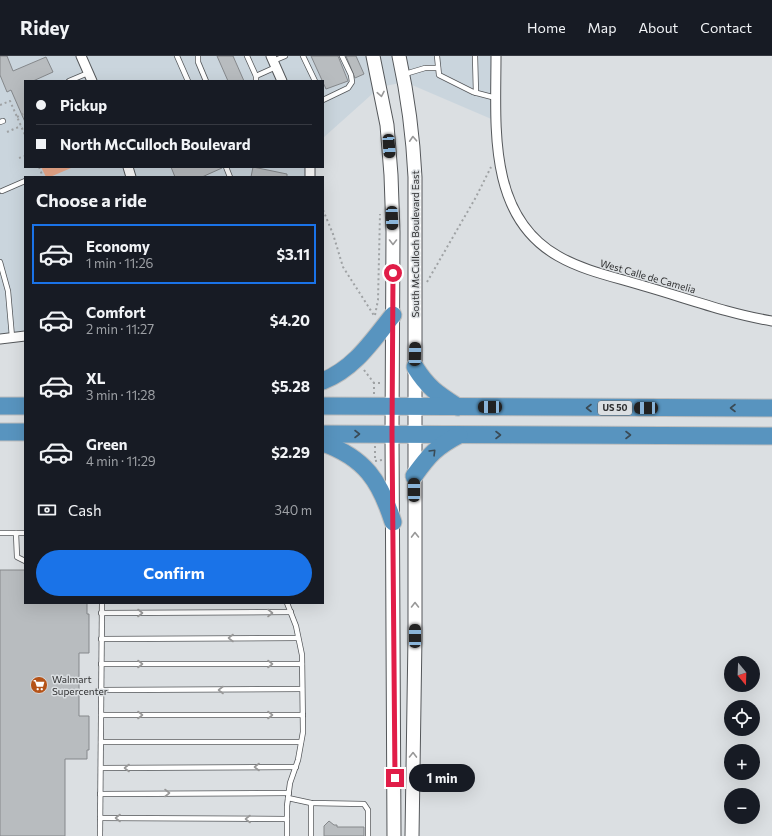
<!DOCTYPE html>
<html lang="en">
<head>
<meta charset="utf-8">
<style>
	:root { --surface:#171b24; --page:#20242c; --text:#f1f3f6; --muted:#9ea1a6; --line:#363941; --accent:#1a73e8 }
	body { margin:0; font-family:Commissioner,sans-serif; background:var(--page); color:var(--text); height:100vh; display:flex; flex-direction:column; font-size:15px; white-space:nowrap }
	* { box-sizing:border-box; margin:0 }
	p { font-size:13px; color:var(--muted) }
	.icon { flex:none; width:22px; height:22px; fill:none; stroke:currentColor; stroke-width:2; stroke-linecap:round; stroke-linejoin:round }
	.map { position:relative; flex:1; overflow:hidden }
	.side { position:absolute; left:24px; top:120px; width:300px; height:428px; display:flex; flex-direction:column; background:var(--surface); border-radius:0px; box-shadow:0 4px 16px #0002 }
	.side>* { flex:none }
	.banner { position:absolute; left:24px; top:24px; width:300px; height:88px; border-radius:0px; box-shadow:0 4px 16px #0002; display:grid; align-content:center; height:88px; padding:0 12px; background:var(--surface) }
	.needle { width:26px; rotate:161deg }
	.tools { position:absolute; left:724px; top:600px; display:grid; gap:8px }
	.tools a { display:grid; place-items:center; width:36px; height:36px; border-radius:50%; background:var(--surface); box-shadow:0 4px 16px #0002; font-size:20px }
	.end { position:absolute; width:18px; height:18px; margin:-9px; border:5px solid #e11d48; background:#fff; box-shadow:0 0 0 2px #fff }
	.from { border-radius:50% }
	.bubble { position:absolute; height:28px; border-radius:14px; background:var(--surface); box-shadow:0 4px 16px #0002; font-size:13px; font-weight:700; line-height:28px; text-align:center }
	.car { position:absolute; width:12px; height:24px; margin:-12px -6px; border-radius:5px; box-shadow:0 0 3px 1px #0007; background:linear-gradient(#222 24%,#8ab4d8 0 40%,#222 0 76%,#8ab4d8 0 86%,#222 0) }
	.banner b { display:flex; align-items:center; gap:14px; height:38px; font-size:15px }
	.banner b+b { border-top:1px solid var(--line) }
	.banner i { width:10px; height:10px; background:var(--text) }
	ul { padding:0; list-style:none }
	li { display:flex; align-items:center; gap:12px; height:60px; margin:0 8px 6px; padding:0 4px; border:2px solid transparent; border-radius:0px }
	li div { flex:1 }
	li b { display:block; font-size:15px }
	li em { font-style:normal; font-weight:700 }
	li.selected { border-color:var(--accent) }
	li>.icon { width:36px; height:36px; stroke-width:1.5 }
	h2 { padding:0 12px; font-size:18px; line-height:48px }
	.pay { display:flex; align-items:center; gap:10px; height:44px; padding:0 12px; font-size:15px }
	.pay p { margin-inline-start:auto }
	.action { display:flex; gap:8px; margin-top:auto; padding:8px 12px }
	.action a { flex:1; height:46px; border-radius:24px; background:var(--accent); color:#fff; font-size:16px; font-weight:700; line-height:46px; text-align:center }
	header { display:flex; align-items:center; gap:24px; box-sizing:border-box; height:56px; padding:0 20px; background:var(--surface); border-bottom:1px solid var(--line) }
	header strong { font-size:19px }
	nav { display:flex; gap:22px; margin-inline-start:auto; font-size:14px }
	.map>svg:first-child { display:block }
</style>
</head>
<body>
<header>
<strong>Ridey</strong>
<nav><a>Home</a><a>Map</a><a>About</a><a>Contact</a></nav>
</header>
<div class="map">
<svg width="772" height="780" viewBox="0 0 772 780">
	<rect width="100%" height="100%" fill="#dbdfe2"/>
	<path fill="#cad5dd" d="M0,0H496V65L405,26L380,31L323,82V25H25V111H310V121H25V280L0,283Z"/>
	<path fill="#efac8d" d="M41,111H71V112L50,121H46Z"/>
	<g fill="#b8bcbf" stroke="#85888b">
		<path d="M0,0H7L13,15L46,1L53,16L33,25H25V66L11,34L7,36L0,19Z"/>
		<path d="M217,0H233L244,25H228Z"/>
		<path d="M311,0H338L348,25L326,33Z"/>
		<path d="M346,0H356L364,18L355,22Z"/>
		<path d="M171,111H222V112L202,121H175Z"/>
		<path d="M253,111L287,118V121H251Z"/>
		<path d="M0,514H25V547H87V558H89V597H79V660H89V694H87V703H65V780H0Z"/>
		<path d="M329,765L334,769H337V771H364V780H324V770Z"/>
	</g>
	<g fill="none" stroke-linecap="round" stroke-linejoin="round">
		<g stroke="#54575a" stroke-width="6">
			<g id="lane">
				<path d="M177,0L188,25"/>
				<path d="M198,0V6L206,25"/>
				<path d="M247,0L256,20V25"/>
				<path d="M303,0L315,25"/>
				<path d="M437,0L439,19L473,36L496,42"/>
				<path d="M475,0L476,37"/>
				<path d="M273,5L285,0"/>
				<path d="M405,18L425,12H438"/>
				<path d="M256,20L276,11"/>
				<path d="M69,25L88,17"/>
				<path d="M323,44L348,32L352,26L351,19L342,0"/>
				<path d="M0,66L3,65"/>
				<path d="M226,111L230,121"/>
				<path d="M2,135L25,125"/>
				<path d="M0,206L8,235L12,281"/>
				<path d="M0,477H25"/>
				<path d="M16,477L17,501L25,505"/>
				<path d="M287,547L296,570L302,599L303,676L298,704L290,727L287,750V780"/>
				<path d="M101,557L291,556"/>
				<path d="M101,583L298,582"/>
				<path d="M101,608H302"/>
				<path d="M101,634L302,633"/>
				<path d="M101,659H303"/>
				<path d="M101,686H301"/>
				<path d="M101,712L296,711"/>
				<path d="M100,738L289,737"/>
				<path d="M288,742L311,747L364,748L368,754V780"/>
				<path d="M311,747V780"/>
				<path d="M100,762L287,763"/>
				<path d="M100,780L102,547"/>
			</g>
		</g>
		<g stroke="#54575a" stroke-width="11">
			<g id="street">
				<path d="M81,0L92,25"/>
				<path d="M271,0L282,25"/>
				<path d="M496,0C496,69 487,160 558,200C584,215 615,221 644,230C686,242 729,258 772,265"/>
				<path d="M128,111L131,121"/>
				<path d="M310,121V111"/>
				<path d="M0,283L25,280"/>
			</g>
		</g>
		<g stroke="#54575a" stroke-width="15">
			<g id="secondary">
				<path d="M373,0L387,69L391,119L393,176L392,378L394,780"/>
				<path d="M399,0C408,41 413,80 415,121V580L412,780"/>
			</g>
		</g>
		<g stroke="#bdbdbd" stroke-width="19">
			<g id="highway">
				<path d="M415,311C428,332 438,338 458,351"/>
				<path d="M323,325C355,312 372,285 393,259"/>
				<path d="M0,350H25"/>
				<path d="M323,350L772,352"/>
				<path d="M0,376H25"/>
				<path d="M323,378L772,380"/>
				<path d="M323,387C365,402 380,425 393,466"/>
				<path d="M414,420C429,399 436,391 459,379"/>
			</g>
		</g>
		<g stroke="#9fa2a4" stroke-width="2" stroke-dasharray="2 3" stroke-linecap="butt">
			<path d="M0,49L10,45L25,79"/>
			<path d="M17,61L25,57"/>
			<path d="M7,76L21,70"/>
			<path d="M19,102L25,100"/>
			<path d="M39,111L43,121"/>
			<path d="M323,154L333,178L343,211L375,261"/>
			<path d="M427,226L476,141L491,111"/>
			<path d="M375,259L378,244L380,158"/>
			<path d="M364,314L374,327"/>
			<path d="M374,338V327H382"/>
			<path d="M375,390V405L382,404"/>
		</g>
		<use href="#lane" stroke="#fff" stroke-width="4.5"/>
		<use href="#street" stroke="#fff" stroke-width="9"/>
		<use href="#secondary" stroke="#fff" stroke-width="13"/>
		<use href="#highway" stroke="#5894bf" stroke-width="17"/>
	</g>
	<defs><path id="oneway-chevron" d="M-2-3.5L2.5 0L-2 3.5" fill="none" stroke-width="1.6" stroke-linecap="round" stroke-linejoin="round"/></defs>
	<g stroke="#989898">
		<use href="#oneway-chevron" transform="translate(381 38) rotate(79)"/>
		<use href="#oneway-chevron" transform="translate(413 83) rotate(-93)"/>
		<use href="#oneway-chevron" transform="translate(393 186) rotate(90)"/>
		<use href="#oneway-chevron" transform="translate(415 479) rotate(-91)"/>
		<use href="#oneway-chevron" transform="translate(415 549) rotate(-90)"/>
		<use href="#oneway-chevron" transform="translate(140 557)"/>
		<use href="#oneway-chevron" transform="translate(270 557)"/>
		<use href="#oneway-chevron" transform="translate(231 582) rotate(180)"/>
		<use href="#oneway-chevron" transform="translate(140 608)"/>
		<use href="#oneway-chevron" transform="translate(270 608)"/>
		<use href="#oneway-chevron" transform="translate(221 634) rotate(180)"/>
		<use href="#oneway-chevron" transform="translate(140 659)"/>
		<use href="#oneway-chevron" transform="translate(270 659)"/>
		<use href="#oneway-chevron" transform="translate(413 699) rotate(-89)"/>
		<use href="#oneway-chevron" transform="translate(257 711) rotate(180)"/>
		<use href="#oneway-chevron" transform="translate(127 712) rotate(180)"/>
		<use href="#oneway-chevron" transform="translate(167 737)"/>
		<use href="#oneway-chevron" transform="translate(118 762) rotate(-180)"/>
		<use href="#oneway-chevron" transform="translate(248 763) rotate(-180)"/>
	</g>
	<g stroke="#3a4a55">
		<use href="#oneway-chevron" transform="translate(589 352) rotate(-180)"/>
		<use href="#oneway-chevron" transform="translate(733 352) rotate(-180)"/>
		<use href="#oneway-chevron" transform="translate(357 378)"/>
		<use href="#oneway-chevron" transform="translate(498 379)"/>
		<use href="#oneway-chevron" transform="translate(628 379)"/>
		<use href="#oneway-chevron" transform="translate(433 396) rotate(-45)"/>
	</g>
	<g fill="none" stroke-linecap="round" stroke-linejoin="round">
		<path stroke="#e11d48" stroke-width="5" d="M393,217L392,378L395,722"/>
	</g>
	<defs>
		<g id="supermarket-disc" transform="scale(0.9)"><circle r="9.5" fill="#b55318" stroke="#dbdfe2"/><path d="M-6-5.5h2.5l.6 2H6L4.5 2H-2.5L-4.4-4H-6ZM-1.5 3.2a1.3 1.3 0 1 0 .1 0ZM3 3.2a1.3 1.3 0 1 0 .1 0Z" fill="#fff"/></g>
	</defs>
	<g fill-rule="evenodd">
		<use href="#supermarket-disc" x="39" y="629"/>
	</g>
	<g text-anchor="middle" stroke-width="3" stroke-linejoin="round" paint-order="stroke">
		<rect fill="#dbdfe2" stroke="#636567" stroke-width="1" x="598" y="345" width="34" height="14" rx="3"/>
		<g font-size="9" font-weight="bold" fill="#303132">
			<text x="615" y="355">US 50</text>
		</g>
		<g font-size="10" fill="#303132" stroke="#dbdfe2">
			<text transform="translate(415 188) rotate(-90)" y="4">South McCulloch Boulevard East</text>
			<text transform="translate(648 220) rotate(16)" y="4">West Calle de Camelia</text>
		</g>
		<g font-size="10" fill="#303132" stroke="#dbdfe2" text-anchor="start">
			<text x="52" y="627">Walmart<tspan x="52" dy="12">Supercenter</tspan></text>
		</g>
	</g>
</svg>
<div class="tools">
<a><svg class="needle" viewBox="-14 -14 28 28"><path d="M0-13l5 13h-10z" fill="#e53935"/><path d="M0 13l5-13h-10z" fill="#9ea1a6"/></svg></a>
<a><svg class="icon" aria-label="locate" viewBox="0 0 24 24"><circle cx="12" cy="12" r="6"/><path d="M12 2v4M12 18v4M2 12h4M18 12h4"/></svg></a>
<a>+</a>
<a>−</a>
</div>
<i class="end from" style="left:393px;top:217px"></i>
<i class="end" style="left:395px;top:722px"></i>
<div class="bubble" style="left:409px;top:708px;width:66px">1 min</div>
<i class="car" style="left:389px;top:90px;rotate:176deg"></i>
<i class="car" style="left:392px;top:162px;rotate:178deg"></i>
<i class="car" style="left:415px;top:298px;rotate:1deg"></i>
<i class="car" style="left:490px;top:351px;rotate:270deg"></i>
<i class="car" style="left:646px;top:352px;rotate:270deg"></i>
<i class="car" style="left:414px;top:434px;rotate:0deg"></i>
<i class="car" style="left:415px;top:580px;rotate:0deg"></i>
<div class="banner">
<b><i class="from"></i>Pickup</b>
<b><i></i>North McCulloch Boulevard</b>
</div>
<section class="side">
<h2>Choose a ride</h2>
<ul>
<li class="selected"><svg class="icon" aria-label="car" viewBox="0 0 24 24"><path d="M5 17H2v-5l4-1 3-4h7l3 4 3 1v5h-3M9 17h6M6 11h13"/><circle cx="7" cy="17" r="2"/><circle cx="17" cy="17" r="2"/></svg><div><b>Economy</b><p>1 min · 11:26</p></div><em>$3.11</em></li>
<li><svg class="icon" aria-label="car" viewBox="0 0 24 24"><path d="M5 17H2v-5l4-1 3-4h7l3 4 3 1v5h-3M9 17h6M6 11h13"/><circle cx="7" cy="17" r="2"/><circle cx="17" cy="17" r="2"/></svg><div><b>Comfort</b><p>2 min · 11:27</p></div><em>$4.20</em></li>
<li><svg class="icon" aria-label="car" viewBox="0 0 24 24"><path d="M5 17H2v-5l4-1 3-4h7l3 4 3 1v5h-3M9 17h6M6 11h13"/><circle cx="7" cy="17" r="2"/><circle cx="17" cy="17" r="2"/></svg><div><b>XL</b><p>3 min · 11:28</p></div><em>$5.28</em></li>
<li><svg class="icon" aria-label="car" viewBox="0 0 24 24"><path d="M5 17H2v-5l4-1 3-4h7l3 4 3 1v5h-3M9 17h6M6 11h13"/><circle cx="7" cy="17" r="2"/><circle cx="17" cy="17" r="2"/></svg><div><b>Green</b><p>4 min · 11:29</p></div><em>$2.29</em></li>
</ul>
<div class="pay"><svg class="icon" aria-label="cash" viewBox="0 0 24 24"><path d="M3 7h18v10H3z"/><circle cx="12" cy="12" r="2"/></svg>Cash<p>340 m</p></div>
<div class="action"><a>Confirm</a></div>
</section>
</div>
</body>
</html>
